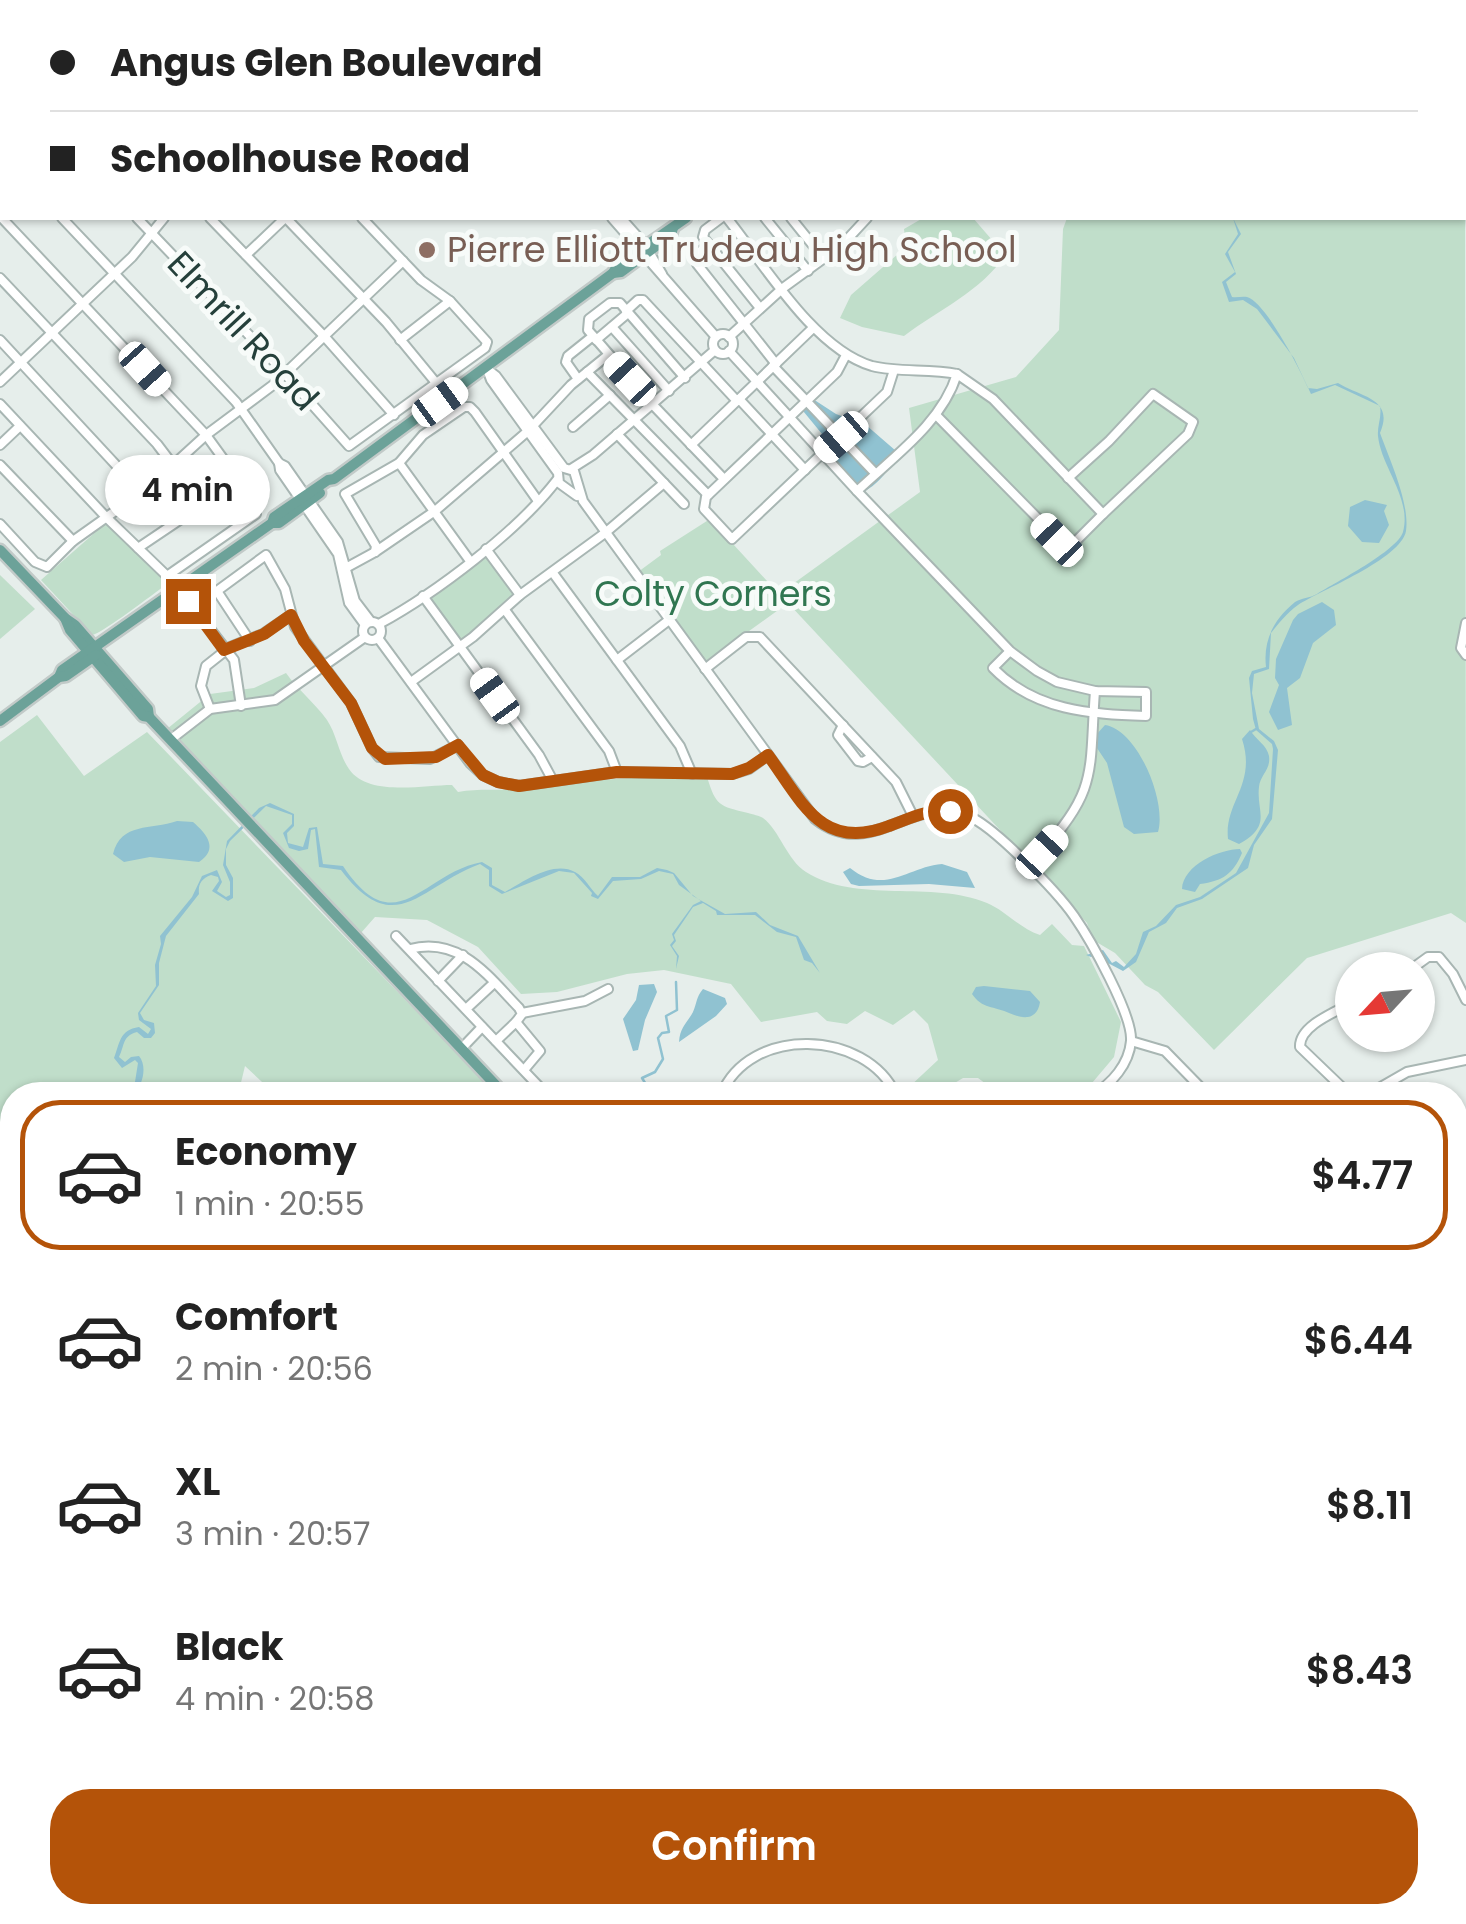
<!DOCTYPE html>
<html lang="en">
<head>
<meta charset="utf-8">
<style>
	:root { --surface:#fff; --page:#f6f6f6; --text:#222; --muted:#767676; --line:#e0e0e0; --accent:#b45309 }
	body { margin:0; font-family:Poppins,sans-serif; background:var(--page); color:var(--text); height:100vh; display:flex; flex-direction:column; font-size:38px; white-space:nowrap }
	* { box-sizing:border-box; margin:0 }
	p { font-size:32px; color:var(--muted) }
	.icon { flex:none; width:55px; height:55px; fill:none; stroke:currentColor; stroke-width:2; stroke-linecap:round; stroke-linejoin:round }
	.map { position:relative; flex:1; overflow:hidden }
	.side { position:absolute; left:0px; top:1082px; width:1468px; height:842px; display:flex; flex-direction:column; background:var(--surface); border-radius:40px 40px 0 0; box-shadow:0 2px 8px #0004 }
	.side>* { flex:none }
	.banner { position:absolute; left:0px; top:0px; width:1468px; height:220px; box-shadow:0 2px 8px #0004; display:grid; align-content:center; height:220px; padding:0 50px; background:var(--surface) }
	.needle { width:65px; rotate:244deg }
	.tools { position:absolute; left:1335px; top:952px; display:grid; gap:20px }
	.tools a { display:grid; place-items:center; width:100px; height:100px; border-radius:50%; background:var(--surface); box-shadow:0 2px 8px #0004; font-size:50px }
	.end { position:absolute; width:45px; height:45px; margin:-22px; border:12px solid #b45309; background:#fff; box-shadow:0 0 0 5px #fff }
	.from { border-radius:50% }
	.bubble { position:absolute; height:70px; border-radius:35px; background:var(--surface); box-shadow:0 2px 8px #0004; font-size:32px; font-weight:600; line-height:70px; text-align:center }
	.car { position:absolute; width:30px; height:60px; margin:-30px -15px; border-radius:12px; box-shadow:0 0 8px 2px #0007; background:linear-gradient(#fff 24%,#345 0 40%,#fff 0 76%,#345 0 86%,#fff 0) }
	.banner b { display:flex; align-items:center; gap:35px; height:95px; font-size:38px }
	.banner b+b { border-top:2px solid var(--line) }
	.banner i { width:25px; height:25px; background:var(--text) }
	ul { padding:18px 0 0; list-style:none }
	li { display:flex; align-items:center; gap:30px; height:150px; margin:0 20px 15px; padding:0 30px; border:5px solid transparent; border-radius:40px }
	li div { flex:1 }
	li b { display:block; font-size:38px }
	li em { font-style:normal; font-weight:600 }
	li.selected { border-color:var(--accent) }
	li>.icon { width:90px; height:90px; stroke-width:1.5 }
	.primary-button { display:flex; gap:20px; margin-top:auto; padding:20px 50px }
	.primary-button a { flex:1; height:115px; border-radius:40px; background:var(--accent); color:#fff; font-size:40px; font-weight:600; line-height:115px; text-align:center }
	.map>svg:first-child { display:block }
</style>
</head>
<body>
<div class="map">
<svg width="1466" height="1924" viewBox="0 0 1466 1924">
	<rect width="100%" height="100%" fill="#e6eeeb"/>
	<g fill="#c0deca">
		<path d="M1465,159L1466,923L1451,913L1307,958L1214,1050L1158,992L1145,985L1115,953L1093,940L1087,923L788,603L706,662L638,572L661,555L660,551L710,519L779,594L920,492L909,408L1016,377L1059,330L1063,229L1067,218H1465Z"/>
		<path d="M923,218H973L1005,255C982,291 938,310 904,336L862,327L840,318L851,295L906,247L904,229Z"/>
		<path d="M107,522L167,584C153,594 103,633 92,635L41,580Z"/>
		<path d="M484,555L513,594L462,641L428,596Z"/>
		<path d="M0,575L35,609L0,639Z"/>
		<path d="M286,673C298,690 315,703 327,720C337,735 339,755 349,769C368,797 423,785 452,785L458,792C479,788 499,791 520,789C585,781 642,775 707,777C716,806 719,806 748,813C752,814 760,816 763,818C780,831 787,860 806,872C855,904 933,880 987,903C1006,911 1019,928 1040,935L1052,924L1072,945L1084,946L1121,1022L1114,1057L1092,1083L1073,1093L1058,1095H1001L978,1078H963L953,1084L955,1095H902L899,1089L908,1088L938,1060L928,1024L914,1010L893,1025L865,1011L847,1024L827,1021L817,1012L761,1022L731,984L664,970L627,974L557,992L521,994L478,947L427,920L375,917L353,942L162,733L210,694L254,688Z"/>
		<path d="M37,715L84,776L147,732L497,1095H276L245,1066L238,1095H12V1564L0,1551V742Z"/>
		<path d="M0,1729L12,1742V1902L0,1914Z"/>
		<path d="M274,1912H543L550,1924H270Z"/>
	</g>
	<g fill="#90c2d1">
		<path d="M1233,218L1241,234L1228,252L1236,274L1226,282L1232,297C1237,298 1242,296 1247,297C1265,301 1301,371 1308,388L1317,389L1338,383C1360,397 1395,398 1380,433C1389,458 1410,503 1406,531C1401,559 1321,590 1298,605C1287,613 1279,623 1271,633L1269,669L1254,674L1252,693L1259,729L1274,741L1278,750L1272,819L1254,845L1248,868L1202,899L1177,908L1166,923L1149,932L1136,962L1123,971L1106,962L1102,952L1091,957L1086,955L1103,950L1112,963L1116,961L1124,967L1136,954L1143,932L1156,926L1176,905L1200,897L1236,873L1269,813L1273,749L1272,744L1256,730L1253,719L1249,678L1252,671L1266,667C1263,641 1273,620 1295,602C1301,598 1310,598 1317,594C1336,582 1397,551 1403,532C1412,498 1381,467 1378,436C1377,426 1382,417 1380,406L1335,385L1311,394L1294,358L1257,309L1243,300L1229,302L1222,282L1235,272L1225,254L1238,234Z"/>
		<path d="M806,399L816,401L836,414L866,425L896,451C893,467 877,487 860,493L843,481L825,452L822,434L799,406V402Z"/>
		<path d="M1365,500L1387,505L1384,511L1389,525L1379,543L1362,542L1348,526L1350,507Z"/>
		<path d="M1322,602L1334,610L1336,625L1313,643L1300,678L1287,688L1292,725L1278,730L1269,712L1279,685L1275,678L1276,659L1293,620L1298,614Z"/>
		<path d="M1105,725C1138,730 1167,802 1158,832L1134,834L1124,827L1107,763L1095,745L1096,735Z"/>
		<path d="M1250,730C1256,740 1267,745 1269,756C1271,770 1260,775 1259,787C1256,812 1273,825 1239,844L1228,839C1224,802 1257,785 1242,739Z"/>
		<path d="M270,803L294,814V826L287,833L288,843L303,847L309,828L317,827L323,864L343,866C396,945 422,873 482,862L492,868V885L505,892C523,882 553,860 575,872C585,877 590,889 598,896L612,877H640L657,868L667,870L674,873L693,896L725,914L756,912L770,925L798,936L820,973L812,963L804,960L796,937L777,932L755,915H717L716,911L703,903L693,907L674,935L676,941L672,946L679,956L676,969L677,956L670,945L674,940L672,934L693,905L701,901L679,885L673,874L659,871L641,879L613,881L598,899L591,896L592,893L574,873L559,871L502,894L489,886V870L480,864C420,886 395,941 341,870L319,867L315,829L311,830L308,849L299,851L289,848L283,833L292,824V815L266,806L230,841L226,849V865L233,878V898L228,901L212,891L219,881L218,877L211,875C201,879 198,884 199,894L166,936L159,963V985L140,1013L144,1020L154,1023L155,1033L151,1038H144L137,1032C122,1036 125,1045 119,1057L125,1062L131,1057L139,1056C148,1067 142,1085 134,1095H121L134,1088L138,1063L135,1060L122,1068L114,1058C120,1043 119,1030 139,1027L148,1034L151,1029L139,1020L138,1013L156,986L155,965L161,944L160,936L192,897L202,876L217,870L222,882L217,891L226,897L230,895V882L223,865L227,841L259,808Z"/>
		<path d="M177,821L193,822C207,834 219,849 199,862L150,857L124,862L113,854C121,822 151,830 177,821Z"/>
		<path d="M1240,849L1242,853C1233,874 1223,881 1200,884L1195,892L1182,889C1183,865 1220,849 1240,849Z"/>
		<path d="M942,864L967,872L975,888L929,884L859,886L851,884L843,872L850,868C885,896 907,867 942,864Z"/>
		<path d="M654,984L657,992L645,1020L638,1050L633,1051L623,1019L636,1000L639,985Z"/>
		<path d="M984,986L1030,991L1040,1002C1037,1021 1023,1019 1009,1013C994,1006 982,1009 972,994L976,987Z"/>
		<path d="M703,989L725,998L727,1004L716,1016L679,1042C680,1027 687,1023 693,1012C697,1003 696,997 703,989Z"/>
	</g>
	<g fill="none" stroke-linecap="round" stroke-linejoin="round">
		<g stroke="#90c2d1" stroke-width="2.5">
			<path d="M1251,732L1256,729"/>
			<path d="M647,1095V1086L642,1078L655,1072L663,1059L658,1038L662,1033L669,1032L666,1016L677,1010L676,982"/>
			<path d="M1455,1348L1466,1342"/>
			<path d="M493,1912L496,1924"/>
		</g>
		<g stroke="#a8b6b3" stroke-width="12">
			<g id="minor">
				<path d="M79,0L82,2"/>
				<path d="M366,0L369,2"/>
				<path d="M412,0L414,2"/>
				<path d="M559,0L561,2"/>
				<path d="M623,0L625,2"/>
				<path d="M690,0L692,2"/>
				<path d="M762,0L765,2"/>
				<path d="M835,0L837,2"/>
				<path d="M1068,0L1070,2"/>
				<path d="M1152,0L1154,2"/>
				<path d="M43,2L45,0"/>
				<path d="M108,2L111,0"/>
				<path d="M167,2L169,0"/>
				<path d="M229,2L232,0"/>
				<path d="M333,2L336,0"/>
				<path d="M467,2L469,0"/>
				<path d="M529,2L531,0"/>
				<path d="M593,2L595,0"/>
				<path d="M718,2L720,0"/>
				<path d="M1031,2L1035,0"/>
				<path d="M1056,2L1059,0"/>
				<path d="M1107,2L1111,0"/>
				<path d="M1190,2L1195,0"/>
				<path d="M1250,2L1254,0"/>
				<path d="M0,43L2,41"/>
				<path d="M1465,71L1466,70"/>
				<path d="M0,75L2,77"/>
				<path d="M1465,81L1466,82"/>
				<path d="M0,152L2,154"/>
				<path d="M0,216L206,435L227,464L256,514L167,576L106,517L0,404"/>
				<path d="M62,218L236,402L279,463L285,466L338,542L355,601L371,622"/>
				<path d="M137,218L269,356L349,446L485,348L487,342L450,301L421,280L362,218"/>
				<path d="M210,218L324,336L394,415"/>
				<path d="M286,218L386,322L437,384"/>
				<path d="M612,218L716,337"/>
				<path d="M621,218L645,245L662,274"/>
				<path d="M721,218L705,230L703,237L760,308"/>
				<path d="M727,218C764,264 814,349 872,366C900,373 929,368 957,374C942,423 893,457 857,491L729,351"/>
				<path d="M765,218L808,271"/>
				<path d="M791,218L824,259"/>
				<path d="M709,244L696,255L697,264L776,364"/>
				<path d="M246,255L285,218"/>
				<path d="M0,278L157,444L198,498V506L193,511L138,548"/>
				<path d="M626,311L638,300H643L737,401"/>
				<path d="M612,327L669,391"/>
				<circle cx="723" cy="344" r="10"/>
				<path d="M729,337L783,288L842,245L867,218"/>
				<path d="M0,340L141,492"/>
				<path d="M400,340L450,301"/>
				<path d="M596,340L628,313"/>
				<path d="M846,355L837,372L706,497L704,509L732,539L887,392L894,370"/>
				<path d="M773,366L875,473"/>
				<path d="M487,369L496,376L564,468L574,471L583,501L815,819C871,863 910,793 968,816C993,825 1058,893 1074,916C1090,939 1133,1015 1131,1041C1129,1064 1112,1084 1092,1095"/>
				<path d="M487,369L491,380L558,473L559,483L577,496"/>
				<path d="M587,372L708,495"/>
				<path d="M685,378L620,303H610L589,319L588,330L653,405L724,479"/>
				<path d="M578,379L566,362L568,356L593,336"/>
				<path d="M0,382L132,257L164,218"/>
				<path d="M739,399L805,470"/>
				<path d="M936,415L1068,549L1103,514L993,399L957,374"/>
				<path d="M573,427L610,395"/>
				<path d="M617,434L684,504"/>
				<path d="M0,445L20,426"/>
				<path d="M691,445L813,328"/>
				<path d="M279,463L280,470L338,554L349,603L365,625"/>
				<path d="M399,463L470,561"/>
				<path d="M0,465L73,541"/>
				<path d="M571,469L593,455L715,350"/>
				<path d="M1068,478L1109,441L1153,394L1193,422L1188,434L1103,514"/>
				<path d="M857,491L1010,651L1037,671L1057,682L1095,691L1146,692V716C1090,714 1035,711 993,668L1010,651"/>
				<path d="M0,524L35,562L47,567L73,541L149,487L206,435L273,385L403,261"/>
				<path d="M486,549L520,595"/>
				<path d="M375,552L376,546L345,494L399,463L423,435L464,407H470L475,412L538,501"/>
				<path d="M342,570L375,552L435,511L528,431L571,385L608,355"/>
				<path d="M553,573L680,746L692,774"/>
				<path d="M180,590L234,660L241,706"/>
				<path d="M423,596L539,755L552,779"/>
				<path d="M505,610L609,751L617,772"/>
				<circle cx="372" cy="631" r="9"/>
				<path d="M1466,623L1461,648L1466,655"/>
				<path d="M379,624C436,593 518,531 557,480"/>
				<path d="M378,638L470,763L483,775L498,782L519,786L617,772L732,774L749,769L768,755"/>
				<path d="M250,641L217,591L266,555L285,589L295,627L351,703L372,748L379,757L430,759L458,745"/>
				<path d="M617,660L669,620"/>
				<path d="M705,669L746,637H760L896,782L913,816"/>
				<path d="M411,682L473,637L520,595L605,533L664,483"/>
				<path d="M210,709L201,686L206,666L230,647L263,634L291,615"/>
				<path d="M843,725L838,735L858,761L863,762L872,757"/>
				<path d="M170,740L210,709L275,700L365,637"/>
				<path d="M1041,852C1099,790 1089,770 1095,691"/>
				<path d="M396,936L547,1095"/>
				<path d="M410,949C460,936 488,976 519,1008L522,1014L516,1022"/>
				<path d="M1410,970L1428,957H1439L1453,974L1466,1000"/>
				<path d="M438,981L463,955"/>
				<path d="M466,1009L494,983"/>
				<path d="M522,1013L585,1001L608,989"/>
				<path d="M496,1041L516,1022L540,1051L524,1070"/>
				<path d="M1131,1041L1165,1051L1208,1095"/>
				<path d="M461,1049L482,1027"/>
				<path d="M721,1095C749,1025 866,1029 896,1095"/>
				<path d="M1350,1095L1300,1047C1299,1026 1335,1012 1352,1003"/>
				<path d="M1367,1095L1407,1072L1466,1060"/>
				<path d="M1455,1221L1466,1220"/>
				<path d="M1455,1535L1466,1513"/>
				<path d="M1455,1562L1466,1563"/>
				<path d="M1455,1725L1466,1730"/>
				<path d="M663,1912L671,1924"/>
				<path d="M1379,1924L1403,1912"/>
			</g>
		</g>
		<g stroke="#c2cac8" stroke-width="15">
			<g id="major">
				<path d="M1320,0L1323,1"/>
				<path d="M974,2L977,0"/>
				<path d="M1465,149L1466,150"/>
				<path d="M613,273L621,272L671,235L673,228"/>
				<path d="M272,523H279L320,493"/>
				<path d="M0,550L65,618L75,625L148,709L149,717"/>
				<path d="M65,618L70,630L143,716L149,717L505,1095"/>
				<path d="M59,677L62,670L272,523L274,517L328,480L334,479L613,273L617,266L686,218"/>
				<path d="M0,721L59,677L66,676L96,655"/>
				<path d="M1455,1331L1466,1323"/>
				<path d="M1348,1912L1359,1924"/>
				<path d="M646,1924L661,1912"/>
			</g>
		</g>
		<use href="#minor" stroke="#fff" stroke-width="8"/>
		<use href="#major" stroke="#6ca299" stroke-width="10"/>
	</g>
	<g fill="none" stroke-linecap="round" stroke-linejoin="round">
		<path stroke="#b45309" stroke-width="12" d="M188,601L224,650L264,634L291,615L304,641L351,703L372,748L385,759L436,757L458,745L483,775L498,782L519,786L617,772L732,774L749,768L768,755C802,802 822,852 889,826C909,819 927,809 950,811"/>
	</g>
	<circle fill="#8d6e63" stroke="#f7fbf9" stroke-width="4" cx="427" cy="250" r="10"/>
	<g text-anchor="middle" stroke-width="10" stroke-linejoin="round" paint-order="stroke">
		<g font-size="35" fill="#785e54" stroke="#f7fbf9" text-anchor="start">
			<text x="447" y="262">Pierre Elliott Trudeau High School</text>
		</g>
		<g font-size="35" fill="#25403b" stroke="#f7fbf9">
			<text transform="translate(243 331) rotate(47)" y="12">Elmrill Road</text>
		</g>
		<g font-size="35" fill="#307651" stroke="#f7fbf9">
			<text x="713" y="606">Colty Corners</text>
		</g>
	</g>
</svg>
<div class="tools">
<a><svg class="needle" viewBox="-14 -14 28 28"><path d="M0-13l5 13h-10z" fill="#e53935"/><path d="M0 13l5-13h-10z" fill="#767676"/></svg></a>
</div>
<i class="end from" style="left:950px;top:811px"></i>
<i class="end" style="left:188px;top:601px"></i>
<div class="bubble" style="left:105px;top:455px;width:165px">4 min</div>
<i class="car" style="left:145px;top:369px;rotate:138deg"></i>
<i class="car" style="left:630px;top:379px;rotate:317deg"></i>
<i class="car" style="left:440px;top:402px;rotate:54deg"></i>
<i class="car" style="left:841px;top:437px;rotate:229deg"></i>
<i class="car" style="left:1057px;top:540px;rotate:316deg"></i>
<i class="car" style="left:495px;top:696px;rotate:324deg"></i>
<i class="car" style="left:1042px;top:852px;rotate:43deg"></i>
<div class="banner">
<b><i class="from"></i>Angus Glen Boulevard</b>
<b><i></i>Schoolhouse Road</b>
</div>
<section class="side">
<ul>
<li class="selected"><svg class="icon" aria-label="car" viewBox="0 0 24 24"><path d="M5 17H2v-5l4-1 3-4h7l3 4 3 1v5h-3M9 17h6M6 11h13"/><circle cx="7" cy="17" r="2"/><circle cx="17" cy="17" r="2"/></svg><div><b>Economy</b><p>1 min · 20:55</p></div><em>$4.77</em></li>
<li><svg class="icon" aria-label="car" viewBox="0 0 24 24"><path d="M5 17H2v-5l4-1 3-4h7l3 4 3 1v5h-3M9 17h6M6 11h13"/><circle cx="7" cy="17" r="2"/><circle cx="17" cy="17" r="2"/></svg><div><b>Comfort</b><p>2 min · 20:56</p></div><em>$6.44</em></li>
<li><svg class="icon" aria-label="car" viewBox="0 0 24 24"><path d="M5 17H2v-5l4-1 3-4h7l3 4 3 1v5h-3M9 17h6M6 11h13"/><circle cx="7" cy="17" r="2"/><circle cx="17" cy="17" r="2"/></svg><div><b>XL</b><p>3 min · 20:57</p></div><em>$8.11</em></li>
<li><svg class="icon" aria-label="car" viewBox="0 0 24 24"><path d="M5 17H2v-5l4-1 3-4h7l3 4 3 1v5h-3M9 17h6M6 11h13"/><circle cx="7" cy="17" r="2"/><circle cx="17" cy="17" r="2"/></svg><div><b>Black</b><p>4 min · 20:58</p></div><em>$8.43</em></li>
</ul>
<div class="primary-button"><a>Confirm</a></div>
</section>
</div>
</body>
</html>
